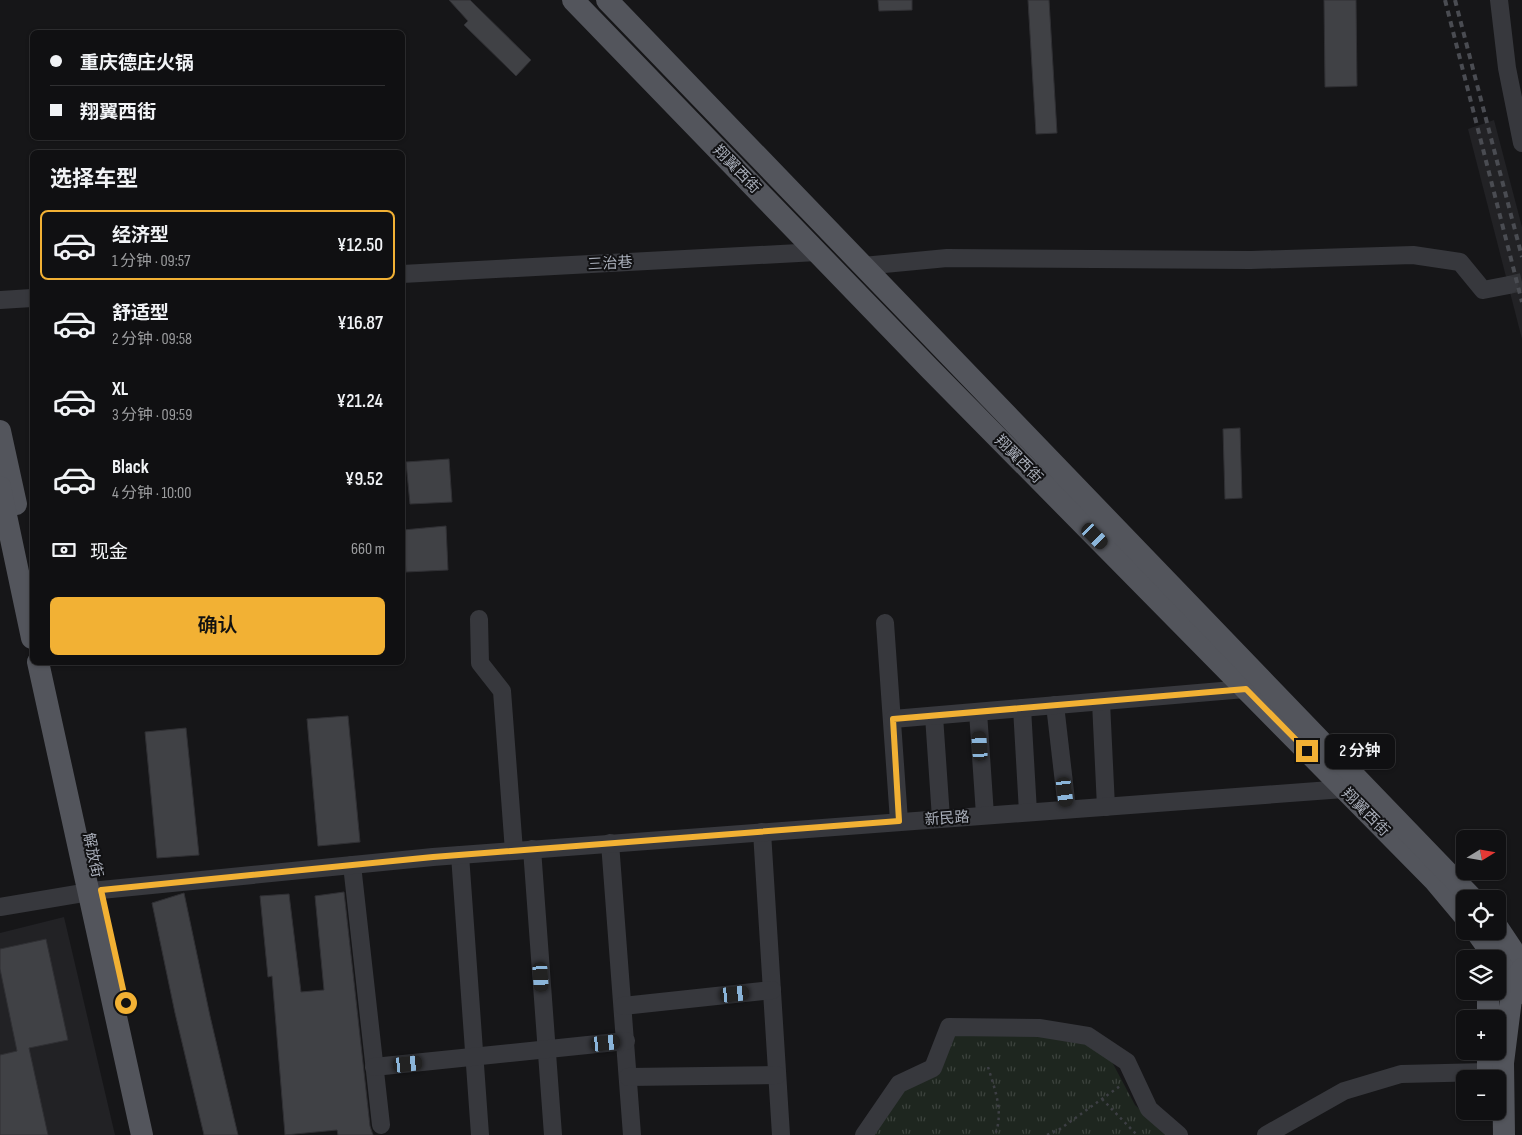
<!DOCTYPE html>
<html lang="zh">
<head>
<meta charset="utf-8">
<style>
	:root { --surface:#101012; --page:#1e1e20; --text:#f1f3f6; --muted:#9c9d9f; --line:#303032; --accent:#f2b134 }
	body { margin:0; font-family:"Sofia Sans Condensed","Noto Sans SC",sans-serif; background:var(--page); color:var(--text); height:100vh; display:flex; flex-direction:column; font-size:19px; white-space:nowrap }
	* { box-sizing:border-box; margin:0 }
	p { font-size:16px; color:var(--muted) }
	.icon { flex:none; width:28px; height:28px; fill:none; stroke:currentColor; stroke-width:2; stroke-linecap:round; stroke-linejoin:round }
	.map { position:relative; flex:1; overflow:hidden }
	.sheet { position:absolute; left:30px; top:150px; width:375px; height:515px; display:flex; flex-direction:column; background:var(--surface); border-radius:8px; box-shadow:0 1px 4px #0004,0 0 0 1px var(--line) }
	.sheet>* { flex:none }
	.hud { position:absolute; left:30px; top:30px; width:375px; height:110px; border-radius:8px; box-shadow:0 1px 4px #0004,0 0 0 1px var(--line); display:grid; align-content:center; height:110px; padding:0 20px; background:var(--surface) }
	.needle { width:32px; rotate:79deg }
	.tools { position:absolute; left:1456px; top:830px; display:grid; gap:10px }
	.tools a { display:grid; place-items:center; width:50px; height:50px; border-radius:8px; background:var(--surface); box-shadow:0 1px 4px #0004,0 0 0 1px var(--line); font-size:25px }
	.end { position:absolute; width:22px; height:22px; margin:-11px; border:6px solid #f2b134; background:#111; box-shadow:0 0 0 2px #111 }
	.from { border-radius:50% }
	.bubble { position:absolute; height:35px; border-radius:8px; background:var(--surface); box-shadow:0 1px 4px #0004,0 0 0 1px var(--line); font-size:16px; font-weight:600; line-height:35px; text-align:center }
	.car { position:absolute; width:15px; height:30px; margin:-15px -8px; border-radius:6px; box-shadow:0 0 4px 1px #0007; background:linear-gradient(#222 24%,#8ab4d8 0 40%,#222 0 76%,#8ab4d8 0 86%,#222 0) }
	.hud b { display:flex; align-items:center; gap:18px; height:48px; font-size:19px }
	.hud b+b { border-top:1px solid var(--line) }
	.hud i { width:12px; height:12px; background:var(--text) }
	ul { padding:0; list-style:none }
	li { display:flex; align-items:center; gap:15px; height:70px; margin:0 10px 8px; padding:0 10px; border:2px solid transparent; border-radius:8px }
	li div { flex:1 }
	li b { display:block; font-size:19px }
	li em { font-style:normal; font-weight:600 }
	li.active { border-color:var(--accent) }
	li>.icon { width:45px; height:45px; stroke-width:1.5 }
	h2 { padding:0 20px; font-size:22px; line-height:60px }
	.pay { display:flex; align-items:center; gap:12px; height:55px; padding:0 20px; font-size:19px }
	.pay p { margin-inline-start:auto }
	.primary-button { display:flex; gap:10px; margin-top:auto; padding:10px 20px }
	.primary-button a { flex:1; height:58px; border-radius:8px; background:var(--accent); color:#111; font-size:20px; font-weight:600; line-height:58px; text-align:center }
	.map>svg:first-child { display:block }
</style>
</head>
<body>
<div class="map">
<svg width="1522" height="1135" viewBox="0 0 1522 1135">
	<defs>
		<pattern id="park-tufts" width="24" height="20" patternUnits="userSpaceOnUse" patternTransform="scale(1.25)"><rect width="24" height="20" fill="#1e261f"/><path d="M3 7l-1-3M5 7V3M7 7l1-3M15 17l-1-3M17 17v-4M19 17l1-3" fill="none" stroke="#3c433d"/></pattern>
	</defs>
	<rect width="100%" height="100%" fill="#161618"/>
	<g fill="#222225">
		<path d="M1494,120L1522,227V339L1468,129Z"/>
		<path d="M64,917L115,1135H0V933Z"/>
	</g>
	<path fill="url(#park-tufts)" d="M949,1027L1039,1028L1104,1047L1135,1105L1167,1135H864L903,1079L940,1065Z"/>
	<g fill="#404145" stroke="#303034">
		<path d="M449,0H470L531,60L516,76L464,25L468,21Z"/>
		<path d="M878,0H912V10L879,11Z"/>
		<path d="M1028,0H1049L1057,133L1036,134Z"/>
		<path d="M1324,0H1356L1357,86L1325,87Z"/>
		<path d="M1240,428L1242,498L1225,499L1223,429Z"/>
		<path d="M449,459L452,502L410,504L406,462Z"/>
		<path d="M446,526L448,570L406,572L403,530Z"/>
		<path d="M348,716L360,842L318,846L307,719Z"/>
		<path d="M186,728L199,855L157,858L145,732Z"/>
		<path d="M344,892L370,1126L373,1135H338L337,1130L285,1135L272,976L268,977L260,896L289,894L301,992L324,990L315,896Z"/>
		<path d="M184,893L210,1016L238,1135H204L175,1013L152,903Z"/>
		<path d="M46,939L68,1040L29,1048L48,1135H0V1055L17,1051L0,969V949Z"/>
	</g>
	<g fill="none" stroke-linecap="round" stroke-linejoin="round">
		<path stroke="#333438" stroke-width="18" stroke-dasharray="18 9" stroke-linecap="butt" d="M1509,285L1522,282"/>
		<g stroke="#3d3f44" stroke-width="2.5" stroke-dasharray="2.5 4" stroke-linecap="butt">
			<path d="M988,1067C995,1090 1004,1112 995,1135"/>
			<path d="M1102,1099L1137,1135"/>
			<path d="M1047,1135L1060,1129L1120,1086"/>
		</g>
		<g stroke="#37383d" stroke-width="18">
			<path d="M1499,0L1507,68L1522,143"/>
			<path d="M863,266L947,258L1251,260L1413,255L1460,262L1483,290L1509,285"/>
			<path d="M402,274L817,252"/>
			<path d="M0,300L32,298"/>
			<path d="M479,619L480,663L502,691L514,851"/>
			<path d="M885,623L899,821"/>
			<path d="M1101,702L1106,807"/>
			<path d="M1055,705L1067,809"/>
			<path d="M1022,708L1028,812"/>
			<path d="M978,712L985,815"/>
			<path d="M934,716L941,818"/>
			<path d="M893,719L1245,689"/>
			<path d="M762,832L781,1135"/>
			<path d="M610,843L632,1135"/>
			<path d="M532,849L553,1135"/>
			<path d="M460,855L480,1135"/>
			<path d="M352,865L381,1125"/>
			<path d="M0,907L101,890L433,857L1344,789"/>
			<path d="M623,1006L772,990"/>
			<path d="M374,1067L626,1041"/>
			<path d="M628,1077L777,1075"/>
			<path d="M864,1135L899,1084L933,1068L949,1027L1039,1028L1088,1036L1127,1062L1149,1109L1179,1135"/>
			<path d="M1266,1135L1344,1091L1401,1074L1488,1072"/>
		</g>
		<g stroke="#53555c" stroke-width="22">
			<path d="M573,0L930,369L1434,880L1465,917"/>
			<path d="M607,0L1473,899"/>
			<path d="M0,431L16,504"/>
			<path d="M0,487L32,638"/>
			<path d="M38,662L142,1135"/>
			<path d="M1498,928L1522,964"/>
			<path d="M1476,931L1496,959"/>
			<path d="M1498,961L1520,993"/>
			<path d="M1488,991V1019"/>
			<path d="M1488,1051V1079"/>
			<path d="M1504,1135L1503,1063L1513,983L1522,969"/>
		</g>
		<g stroke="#4a4c52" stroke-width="4" stroke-dasharray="6 5" stroke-linecap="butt">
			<path d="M1445,0L1522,302"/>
			<path d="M1455,0L1522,257"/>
		</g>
	</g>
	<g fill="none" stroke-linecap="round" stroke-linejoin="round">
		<path stroke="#f2b134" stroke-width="6" d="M126,1003L101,890L433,857L899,821L893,719L1246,689L1307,751"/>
	</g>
	<g text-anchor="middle" stroke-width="4" stroke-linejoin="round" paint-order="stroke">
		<g font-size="15" fill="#a8adb8" stroke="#111113">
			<text transform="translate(737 169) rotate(46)" y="5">翔翼西街</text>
			<text transform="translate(610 263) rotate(-3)" y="5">三治巷</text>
			<text transform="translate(1019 459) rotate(45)" y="5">翔翼西街</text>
			<text transform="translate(1366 812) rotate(45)" y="5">翔翼西街</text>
			<text transform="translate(947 818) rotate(-4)" y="5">新民路</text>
			<text transform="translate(93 855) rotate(78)" y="5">解放街</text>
		</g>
	</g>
</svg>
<div class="tools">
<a><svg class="needle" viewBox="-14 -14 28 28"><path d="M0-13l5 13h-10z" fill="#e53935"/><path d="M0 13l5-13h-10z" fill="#9c9d9f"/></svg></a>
<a><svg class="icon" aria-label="locate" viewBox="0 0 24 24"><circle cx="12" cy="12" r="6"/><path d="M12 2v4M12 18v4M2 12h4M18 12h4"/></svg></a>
<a><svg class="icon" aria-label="layers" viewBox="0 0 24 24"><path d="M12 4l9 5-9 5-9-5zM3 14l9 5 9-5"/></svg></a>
<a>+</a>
<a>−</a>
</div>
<i class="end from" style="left:126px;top:1003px"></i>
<i class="end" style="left:1307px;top:751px"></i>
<div class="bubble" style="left:1325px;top:734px;width:70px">2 分钟</div>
<i class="car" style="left:1095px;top:536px;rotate:135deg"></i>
<i class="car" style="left:980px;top:746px;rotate:356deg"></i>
<i class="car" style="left:1065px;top:792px;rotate:173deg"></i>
<i class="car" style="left:541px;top:977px;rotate:176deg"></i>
<i class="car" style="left:735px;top:994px;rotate:84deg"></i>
<i class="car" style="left:606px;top:1043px;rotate:84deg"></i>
<i class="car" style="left:408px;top:1064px;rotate:84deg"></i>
<div class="hud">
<b><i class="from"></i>重庆德庄火锅</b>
<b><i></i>翔翼西街</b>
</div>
<section class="sheet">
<h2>选择车型</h2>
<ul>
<li class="active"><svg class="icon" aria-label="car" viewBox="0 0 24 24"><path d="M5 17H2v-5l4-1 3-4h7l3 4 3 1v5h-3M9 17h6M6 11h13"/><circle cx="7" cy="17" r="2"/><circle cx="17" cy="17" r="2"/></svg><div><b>经济型</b><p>1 分钟 · 09:57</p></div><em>¥12.50</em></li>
<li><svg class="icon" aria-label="car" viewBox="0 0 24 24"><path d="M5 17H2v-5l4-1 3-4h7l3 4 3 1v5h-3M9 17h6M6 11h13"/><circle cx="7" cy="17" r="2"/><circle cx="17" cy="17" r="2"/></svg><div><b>舒适型</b><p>2 分钟 · 09:58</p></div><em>¥16.87</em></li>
<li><svg class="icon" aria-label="car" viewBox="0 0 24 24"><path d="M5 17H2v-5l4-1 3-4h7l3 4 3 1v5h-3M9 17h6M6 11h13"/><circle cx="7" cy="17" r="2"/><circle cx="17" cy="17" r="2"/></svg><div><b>XL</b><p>3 分钟 · 09:59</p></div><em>¥21.24</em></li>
<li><svg class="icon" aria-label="car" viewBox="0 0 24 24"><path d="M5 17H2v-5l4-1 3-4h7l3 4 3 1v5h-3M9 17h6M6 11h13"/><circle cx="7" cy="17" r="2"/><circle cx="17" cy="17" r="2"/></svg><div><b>Black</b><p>4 分钟 · 10:00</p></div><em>¥9.52</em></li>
</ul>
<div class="pay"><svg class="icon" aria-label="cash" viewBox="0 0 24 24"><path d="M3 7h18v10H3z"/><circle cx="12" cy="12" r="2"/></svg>现金<p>660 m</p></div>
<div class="primary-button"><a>确认</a></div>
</section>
</div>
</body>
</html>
